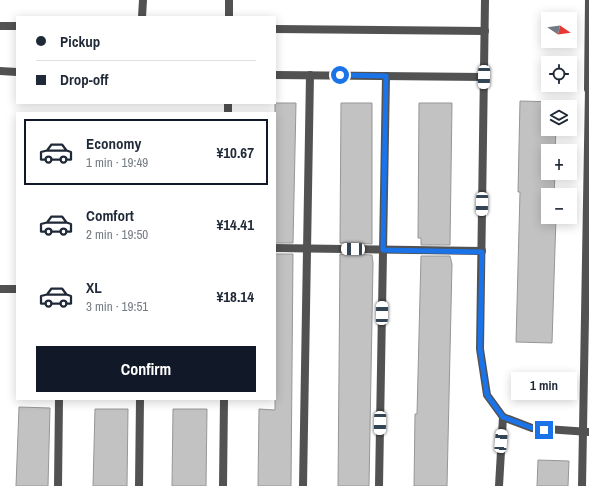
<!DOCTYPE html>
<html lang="en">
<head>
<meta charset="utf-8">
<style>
	:root { --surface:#fff; --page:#f6f6f7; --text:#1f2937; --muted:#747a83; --line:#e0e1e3; --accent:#111827 }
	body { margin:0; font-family:"Archivo Narrow",sans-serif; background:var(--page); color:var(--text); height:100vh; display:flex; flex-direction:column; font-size:15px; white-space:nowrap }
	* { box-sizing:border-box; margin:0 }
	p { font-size:13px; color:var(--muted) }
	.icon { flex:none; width:22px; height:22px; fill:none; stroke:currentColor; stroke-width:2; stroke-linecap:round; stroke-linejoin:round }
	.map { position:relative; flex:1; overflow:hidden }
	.drawer { position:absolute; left:16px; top:112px; width:260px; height:288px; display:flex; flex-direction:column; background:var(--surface); border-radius:0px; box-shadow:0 2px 10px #0003 }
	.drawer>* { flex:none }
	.guide { position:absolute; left:16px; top:16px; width:260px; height:88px; border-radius:0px; box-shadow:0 2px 10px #0003; display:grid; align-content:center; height:88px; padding:0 20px; background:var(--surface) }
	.needle { width:26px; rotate:103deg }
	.tools { position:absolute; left:541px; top:12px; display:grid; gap:8px }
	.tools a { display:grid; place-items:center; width:36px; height:36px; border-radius:0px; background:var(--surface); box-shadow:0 2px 10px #0003; font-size:20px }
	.end { position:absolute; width:18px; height:18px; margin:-9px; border:5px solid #1a73e8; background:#fff; box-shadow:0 0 0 2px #fff }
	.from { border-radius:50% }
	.bubble { position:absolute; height:28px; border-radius:0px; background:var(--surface); box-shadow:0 2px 10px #0003; font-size:13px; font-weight:700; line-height:28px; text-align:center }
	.car { position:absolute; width:12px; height:24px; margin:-12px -6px; border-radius:5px; box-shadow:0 0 3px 1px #0007; background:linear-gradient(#fff 24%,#345 0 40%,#fff 0 76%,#345 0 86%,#fff 0) }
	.guide b { display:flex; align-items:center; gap:14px; height:38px; font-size:15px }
	.guide b+b { border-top:1px solid var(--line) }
	.guide i { width:10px; height:10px; background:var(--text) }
	ul { padding:7px 0 0; list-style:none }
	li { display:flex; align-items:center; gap:12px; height:66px; margin:0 8px 6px; padding:0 12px; border:2px solid transparent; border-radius:0px }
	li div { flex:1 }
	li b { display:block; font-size:15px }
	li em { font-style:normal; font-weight:700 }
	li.selected { border-color:var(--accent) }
	li>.icon { width:36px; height:36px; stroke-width:1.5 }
	.action { display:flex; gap:8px; margin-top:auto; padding:8px 20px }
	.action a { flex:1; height:46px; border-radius:0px; background:var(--accent); color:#fff; font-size:16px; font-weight:700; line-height:46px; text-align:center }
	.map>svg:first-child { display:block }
</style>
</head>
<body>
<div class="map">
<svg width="589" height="486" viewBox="0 0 589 486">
	<rect width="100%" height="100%" fill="#fff"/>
	<g fill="#c2c2c2" stroke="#969696">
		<path d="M520,101L556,102V107H548V129H556L555,151H548V173H555L554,195H548V217H556L552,343L516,342L520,192H518Z"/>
		<path d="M275,103H296L293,243H275Z"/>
		<path d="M341,103H372V244L340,243Z"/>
		<path d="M419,103H452L450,245H421V238H418Z"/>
		<path d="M275,254H293L291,486H258L259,409L275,410Z"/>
		<path d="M340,254L372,255L373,263L369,486H338Z"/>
		<path d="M421,256H450L452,264L447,486H414L415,414H417Z"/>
		<path d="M19,407L50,408L48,486H16Z"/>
		<path d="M95,409H128L127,486H93Z"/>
		<path d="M173,409H207L206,486H172Z"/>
		<path d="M538,460L569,461L568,486H537Z"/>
	</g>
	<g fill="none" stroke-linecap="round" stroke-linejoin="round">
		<g stroke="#525252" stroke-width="8">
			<path d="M142,17L143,0"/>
			<path d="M229,17V0"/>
			<path d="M228,113V103"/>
			<path d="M275,248L482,251"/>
			<path d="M58,486L59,399"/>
			<path d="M139,486L140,399"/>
			<path d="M223,486L224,399"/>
			<path d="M303,486L310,75"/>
			<path d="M379,486L386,76"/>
			<path d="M499,486L503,417"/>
		</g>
		<g stroke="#525252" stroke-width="8">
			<path d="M485,0L480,349L487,395L503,417L532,428L589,432"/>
			<path d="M0,26H17"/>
			<path d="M275,29L485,31"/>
			<path d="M0,71L17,72"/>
			<path d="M275,75L484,77"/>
			<path d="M588,89L589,0"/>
			<path d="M0,289H17"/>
			<path d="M582,486L589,89"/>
		</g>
	</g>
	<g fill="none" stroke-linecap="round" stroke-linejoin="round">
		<path stroke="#1a73e8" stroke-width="5" d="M340,75L386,76L383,250L482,252L480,349L487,395L503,417L532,428L544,430"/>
	</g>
</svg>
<div class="tools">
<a><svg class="needle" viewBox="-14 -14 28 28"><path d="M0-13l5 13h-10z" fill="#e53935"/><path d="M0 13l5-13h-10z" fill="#747a83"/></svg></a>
<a><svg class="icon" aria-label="locate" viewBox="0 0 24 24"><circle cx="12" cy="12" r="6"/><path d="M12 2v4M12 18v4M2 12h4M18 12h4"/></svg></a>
<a><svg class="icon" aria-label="layers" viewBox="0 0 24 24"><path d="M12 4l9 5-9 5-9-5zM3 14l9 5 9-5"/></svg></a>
<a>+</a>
<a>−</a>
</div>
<i class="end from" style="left:340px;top:75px"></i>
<i class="end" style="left:544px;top:430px"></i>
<div class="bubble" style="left:511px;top:372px;width:66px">1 min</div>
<i class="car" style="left:484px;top:77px;rotate:181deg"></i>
<i class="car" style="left:482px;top:204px;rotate:181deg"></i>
<i class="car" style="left:353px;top:249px;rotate:271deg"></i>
<i class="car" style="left:382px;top:313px;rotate:1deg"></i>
<i class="car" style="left:380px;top:423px;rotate:181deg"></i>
<i class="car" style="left:501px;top:441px;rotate:5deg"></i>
<div class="guide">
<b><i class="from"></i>Pickup</b>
<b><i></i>Drop-off</b>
</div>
<section class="drawer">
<ul>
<li class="selected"><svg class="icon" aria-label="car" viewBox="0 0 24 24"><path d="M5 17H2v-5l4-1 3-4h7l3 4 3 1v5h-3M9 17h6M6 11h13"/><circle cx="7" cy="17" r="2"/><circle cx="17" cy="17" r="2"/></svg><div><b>Economy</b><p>1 min · 19:49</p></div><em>¥10.67</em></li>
<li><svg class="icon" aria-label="car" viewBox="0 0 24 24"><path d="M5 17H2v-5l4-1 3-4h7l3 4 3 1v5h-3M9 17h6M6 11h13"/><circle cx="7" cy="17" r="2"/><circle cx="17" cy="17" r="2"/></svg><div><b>Comfort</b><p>2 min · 19:50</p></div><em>¥14.41</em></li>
<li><svg class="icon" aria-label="car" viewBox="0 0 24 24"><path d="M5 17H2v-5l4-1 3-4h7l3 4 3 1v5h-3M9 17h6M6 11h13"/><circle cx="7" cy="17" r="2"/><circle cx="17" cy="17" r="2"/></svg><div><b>XL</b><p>3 min · 19:51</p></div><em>¥18.14</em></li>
</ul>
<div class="action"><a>Confirm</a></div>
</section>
</div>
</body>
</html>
